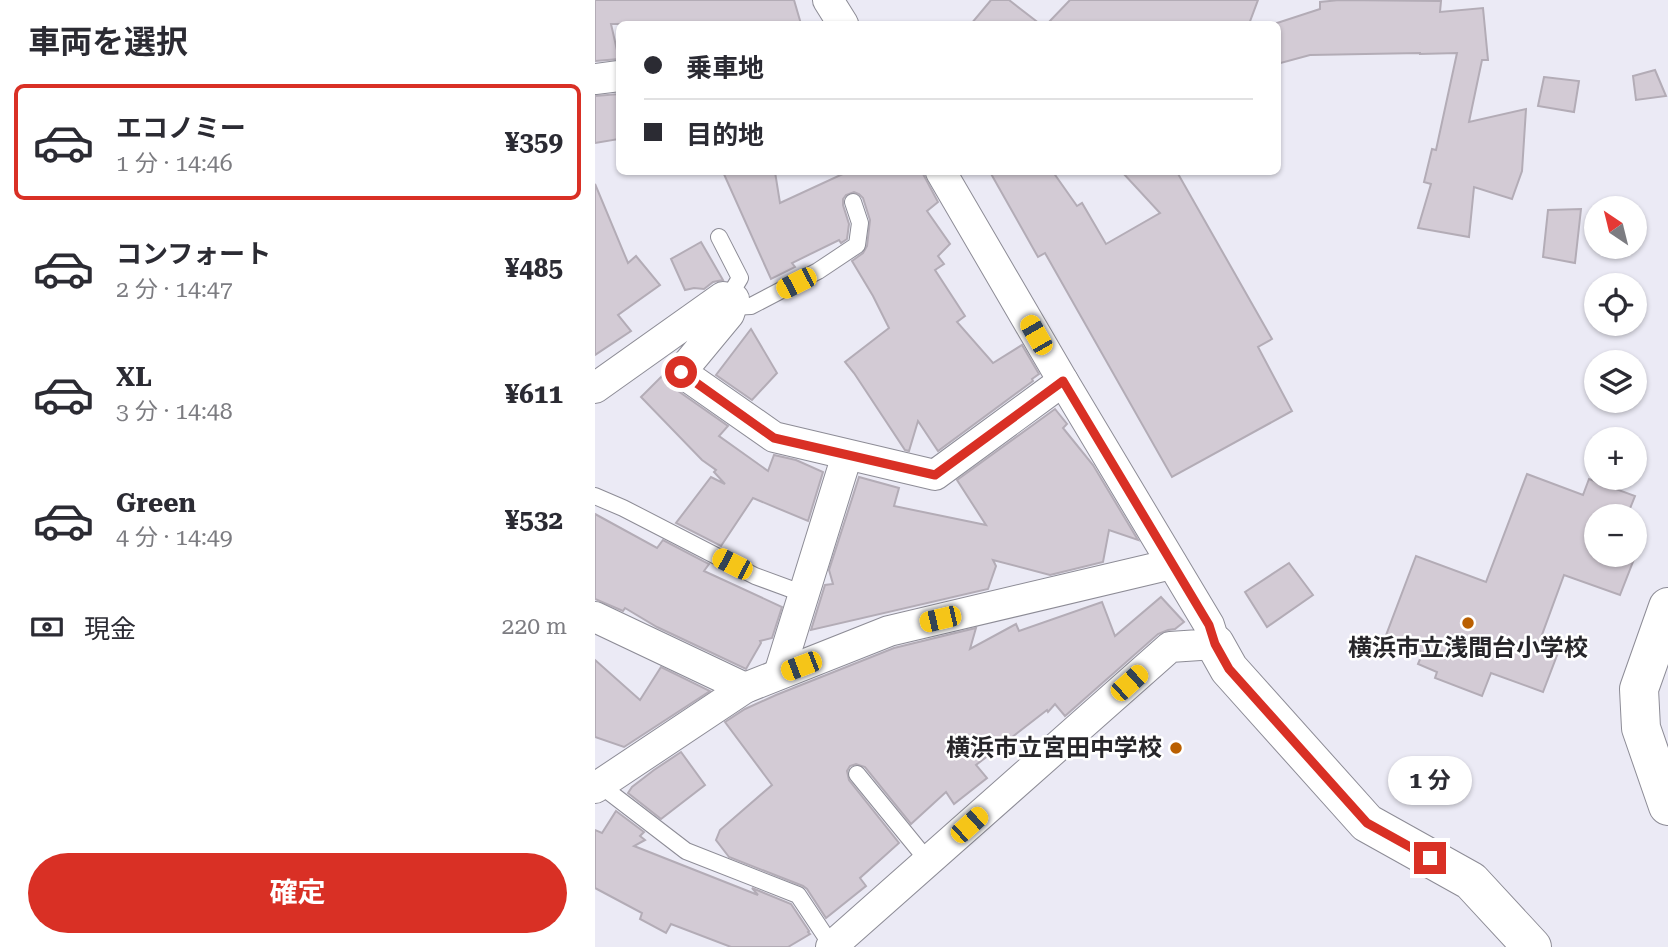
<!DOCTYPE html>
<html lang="ja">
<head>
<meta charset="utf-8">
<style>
	:root { --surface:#fff; --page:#f2f2f3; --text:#2b2b33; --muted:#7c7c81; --line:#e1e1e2; --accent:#d93025 }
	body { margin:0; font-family:"Roboto Serif","Noto Sans JP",serif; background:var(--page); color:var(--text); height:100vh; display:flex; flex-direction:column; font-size:26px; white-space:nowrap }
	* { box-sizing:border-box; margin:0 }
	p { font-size:23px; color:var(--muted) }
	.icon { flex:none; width:38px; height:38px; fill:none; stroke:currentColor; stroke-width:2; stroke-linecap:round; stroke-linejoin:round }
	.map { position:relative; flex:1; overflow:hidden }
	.drawer { display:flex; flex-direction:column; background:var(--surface); width:595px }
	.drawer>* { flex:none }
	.banner { position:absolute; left:21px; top:21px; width:665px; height:154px; border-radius:10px; box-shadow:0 2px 5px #0004; display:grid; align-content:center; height:154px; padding:0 28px; background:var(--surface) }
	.needle { width:46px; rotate:325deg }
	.buttons { position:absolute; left:989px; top:196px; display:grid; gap:14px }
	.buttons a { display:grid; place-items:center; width:63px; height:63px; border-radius:50%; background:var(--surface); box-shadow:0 2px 5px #0004; font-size:35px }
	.end { position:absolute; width:32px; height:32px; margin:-16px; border:9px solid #d93025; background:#fff; box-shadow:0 0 0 4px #fff }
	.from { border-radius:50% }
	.bubble { position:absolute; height:49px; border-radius:24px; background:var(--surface); box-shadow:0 2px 5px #0004; font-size:23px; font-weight:700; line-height:49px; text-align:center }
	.car { position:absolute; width:21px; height:42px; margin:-21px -10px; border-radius:9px; box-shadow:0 0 5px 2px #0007; background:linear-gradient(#f5c518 24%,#345 0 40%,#f5c518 0 76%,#345 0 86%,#f5c518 0) }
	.banner b { display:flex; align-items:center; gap:24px; height:66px; font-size:26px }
	.banner b+b { border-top:2px solid var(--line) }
	.banner i { width:18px; height:18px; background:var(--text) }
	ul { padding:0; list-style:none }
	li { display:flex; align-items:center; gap:21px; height:116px; margin:0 14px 10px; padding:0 14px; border:4px solid transparent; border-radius:10px }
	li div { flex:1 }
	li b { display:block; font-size:26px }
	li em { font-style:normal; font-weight:700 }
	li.active { border-color:var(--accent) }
	li>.icon { width:63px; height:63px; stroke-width:1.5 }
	h2 { padding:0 28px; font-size:32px; line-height:84px }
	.pay { display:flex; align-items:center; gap:18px; height:77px; padding:0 28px; font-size:26px }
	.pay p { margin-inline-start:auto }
	.action { display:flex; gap:14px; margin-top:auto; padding:14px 28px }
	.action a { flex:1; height:80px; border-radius:42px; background:var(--accent); color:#fff; font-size:28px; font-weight:700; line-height:80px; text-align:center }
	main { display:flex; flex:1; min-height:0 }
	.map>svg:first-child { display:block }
</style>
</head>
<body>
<main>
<section class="drawer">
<h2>車両を選択</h2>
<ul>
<li class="active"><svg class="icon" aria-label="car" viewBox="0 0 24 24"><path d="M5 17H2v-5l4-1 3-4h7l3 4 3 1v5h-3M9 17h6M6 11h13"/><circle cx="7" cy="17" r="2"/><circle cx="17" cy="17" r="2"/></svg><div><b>エコノミー</b><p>1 分 · 14:46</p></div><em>¥359</em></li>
<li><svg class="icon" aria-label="car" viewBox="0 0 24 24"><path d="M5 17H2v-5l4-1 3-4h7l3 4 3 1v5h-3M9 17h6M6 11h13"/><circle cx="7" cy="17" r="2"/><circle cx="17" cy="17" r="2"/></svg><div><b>コンフォート</b><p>2 分 · 14:47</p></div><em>¥485</em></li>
<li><svg class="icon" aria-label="car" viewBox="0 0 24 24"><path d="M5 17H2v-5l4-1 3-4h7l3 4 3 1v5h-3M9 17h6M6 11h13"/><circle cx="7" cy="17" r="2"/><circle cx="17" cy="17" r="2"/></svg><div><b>XL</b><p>3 分 · 14:48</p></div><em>¥611</em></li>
<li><svg class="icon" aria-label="car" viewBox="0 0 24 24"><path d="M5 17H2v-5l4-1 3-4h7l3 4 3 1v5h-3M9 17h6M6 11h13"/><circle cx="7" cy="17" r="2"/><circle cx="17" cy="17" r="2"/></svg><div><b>Green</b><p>4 分 · 14:49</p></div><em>¥532</em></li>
</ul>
<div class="pay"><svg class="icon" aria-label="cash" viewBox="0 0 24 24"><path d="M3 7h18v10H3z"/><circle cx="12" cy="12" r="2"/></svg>現金<p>220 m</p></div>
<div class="action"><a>確定</a></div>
</section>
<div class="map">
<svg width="1073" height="947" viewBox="0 0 1073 947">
	<rect width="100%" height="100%" fill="#ebeaf5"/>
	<g fill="#d3cbd5" stroke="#b3acb6" stroke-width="2">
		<path d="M0,0H199L206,24H16L24,59L0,61Z"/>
		<path d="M396,0H414L445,24H376Z"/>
		<path d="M475,0H663L654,24H452Z"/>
		<path d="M744,0L846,1L845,12L888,8L893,60H887L874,122L931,109L927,171L917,199L879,187L874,237L823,228L836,184L829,182L837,149L841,150L862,53L825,54V53L715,55L682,64V23L725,9V2Z"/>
		<path d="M1060,70L1071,96L1041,100L1038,76Z"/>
		<path d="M949,77L984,81L979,112L943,106Z"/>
		<path d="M24,94V139L0,143V96Z"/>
		<path d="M128,172H180L185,203L252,172H327L343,202L332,211L355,244L343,256L349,264L340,270L370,316L362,322L398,363L427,345L444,374L437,379L438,381L343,451L323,421L314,451L310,450L259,373L250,362L294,328L278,296L257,261L268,253L272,246L275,220L268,198L264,194L259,192L251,195L248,199V205L254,224L252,239L246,243L244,240L197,263L200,267L176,279Z"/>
		<path d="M395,172H458L482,206L487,203L511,244L565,213L527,172H582L677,339L663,347L697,411L577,477L450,253L443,257Z"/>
		<path d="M0,184L33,263L41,256L65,285L23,315L36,331L0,355Z"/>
		<path d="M986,209L980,263L948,257L953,210Z"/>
		<path d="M106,242L128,280L118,282L109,289L99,288L90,290L76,259Z"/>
		<path d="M156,329L182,373L157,400L121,375Z"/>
		<path d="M69,374L70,380L76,386L133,426L124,436L173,471L179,455L201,460L228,472L213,521L158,498L126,546L81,523L116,477L130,484L119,472L121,470L107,460L46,397Z"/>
		<path d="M460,409L472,424L468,428L498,465L543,540L514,530L508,562L455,575L398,560L401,566L393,589L216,630L230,585L238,584L234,570L264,477L304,488L299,506L391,525L362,480Z"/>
		<path d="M932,474L988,495L994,479L1040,496L1032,516H1001V555L1041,554L1025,595L969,575L944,643L964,650L948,692L896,673L887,696L840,678L842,672L823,664L828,652L790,638L821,556L891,582Z"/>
		<path d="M0,514L62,548L68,540L114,564L109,571L187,607L177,638L165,641L166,643L151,669L62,627L30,608L28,611L0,599Z"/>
		<path d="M694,563L718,595L672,627L650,592Z"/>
		<path d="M566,597L589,622L580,629L573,630L563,634L470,716L460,704L453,712L452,710L381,765L392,778L359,804L351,792L316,824L270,767L261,764L255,766L252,771L254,780L304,843L265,878L271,886L231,918L212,889L208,886L134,857L121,840L125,830L177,785L130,722L150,709L181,695L299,648L381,628L375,649L421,624L424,631L507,602L520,636Z"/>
		<path d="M0,660L45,700L66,667L115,691L29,747L0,737Z"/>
		<path d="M86,752L110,785L66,819L33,793L37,787L59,770Z"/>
		<path d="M21,811L49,832L45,836L50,840L39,846L163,895L157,888L196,904L214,931L213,932L215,934L193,947H136L76,924L71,933L45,919L47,913L0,888V830L7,833Z"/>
	</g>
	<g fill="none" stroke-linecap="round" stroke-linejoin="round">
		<g stroke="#8d8c96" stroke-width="18">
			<g id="service">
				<path d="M124,237L145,278L133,298"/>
				<path d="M137,307L156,306L223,271L262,245L265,223L258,202"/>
				<path d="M0,496L28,508L160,576L209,594"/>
				<path d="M262,774L333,861"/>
				<path d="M5,785L91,851L203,895L237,946"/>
			</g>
		</g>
		<g stroke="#8d8c96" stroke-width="32">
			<g id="minor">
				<path d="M233,0L248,24"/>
				<path d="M0,79L24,76"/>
				<path d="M0,388L128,297L139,299L134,314L86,372L179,437L340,475L468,381"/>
				<path d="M0,617L150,688"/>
				<path d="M184,674L252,455"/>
				<path d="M0,788L150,688L294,631L577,564"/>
				<path d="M236,947L575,647L620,644L614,625L468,381L346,172"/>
			</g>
		</g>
		<g stroke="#8d8c96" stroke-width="40">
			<g id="tertiary">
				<path d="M1073,607L1044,689L1046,728L1073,806"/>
				<path d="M620,644L634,669L772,823L876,881L937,947"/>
			</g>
		</g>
		<use href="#service" stroke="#fff" stroke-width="16"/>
		<use href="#minor" stroke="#fff" stroke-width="30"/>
		<use href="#tertiary" stroke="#fff" stroke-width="38"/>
	</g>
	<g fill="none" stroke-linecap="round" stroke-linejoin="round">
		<path stroke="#d93025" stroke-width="9" d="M86,372L179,438L340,475L468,381L614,625L620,644L634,669L772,823L835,858"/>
	</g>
	<g fill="#ba5f00" stroke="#fff" stroke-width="2.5">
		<circle cx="873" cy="623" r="7"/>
		<circle cx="581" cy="748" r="7"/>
	</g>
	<g text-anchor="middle" stroke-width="5" stroke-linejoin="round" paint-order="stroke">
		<g font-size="24" font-weight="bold" fill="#27262a" stroke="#fff">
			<text x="873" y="656">横浜市立浅間台小学校</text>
			<text x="567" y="756" text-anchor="end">横浜市立宮田中学校</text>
		</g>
	</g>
</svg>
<div class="buttons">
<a><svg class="needle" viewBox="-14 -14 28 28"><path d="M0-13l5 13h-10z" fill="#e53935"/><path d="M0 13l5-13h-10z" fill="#7c7c81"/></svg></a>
<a><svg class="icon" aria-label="locate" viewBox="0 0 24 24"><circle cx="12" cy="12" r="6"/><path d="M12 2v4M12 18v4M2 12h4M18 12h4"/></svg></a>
<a><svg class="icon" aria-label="layers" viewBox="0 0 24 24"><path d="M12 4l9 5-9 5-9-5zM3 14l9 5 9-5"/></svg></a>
<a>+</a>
<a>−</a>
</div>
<i class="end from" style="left:86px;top:372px"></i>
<i class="end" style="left:835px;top:858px"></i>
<div class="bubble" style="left:793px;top:756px;width:84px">1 分</div>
<i class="car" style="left:201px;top:283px;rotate:243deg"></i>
<i class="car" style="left:441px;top:335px;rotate:330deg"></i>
<i class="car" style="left:137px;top:564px;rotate:297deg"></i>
<i class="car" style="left:345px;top:619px;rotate:257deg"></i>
<i class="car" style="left:206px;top:666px;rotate:249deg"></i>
<i class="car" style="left:534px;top:683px;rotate:48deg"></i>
<i class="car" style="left:374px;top:825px;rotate:48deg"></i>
<div class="banner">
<b><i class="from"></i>乗車地</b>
<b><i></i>目的地</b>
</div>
</div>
</main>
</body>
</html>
